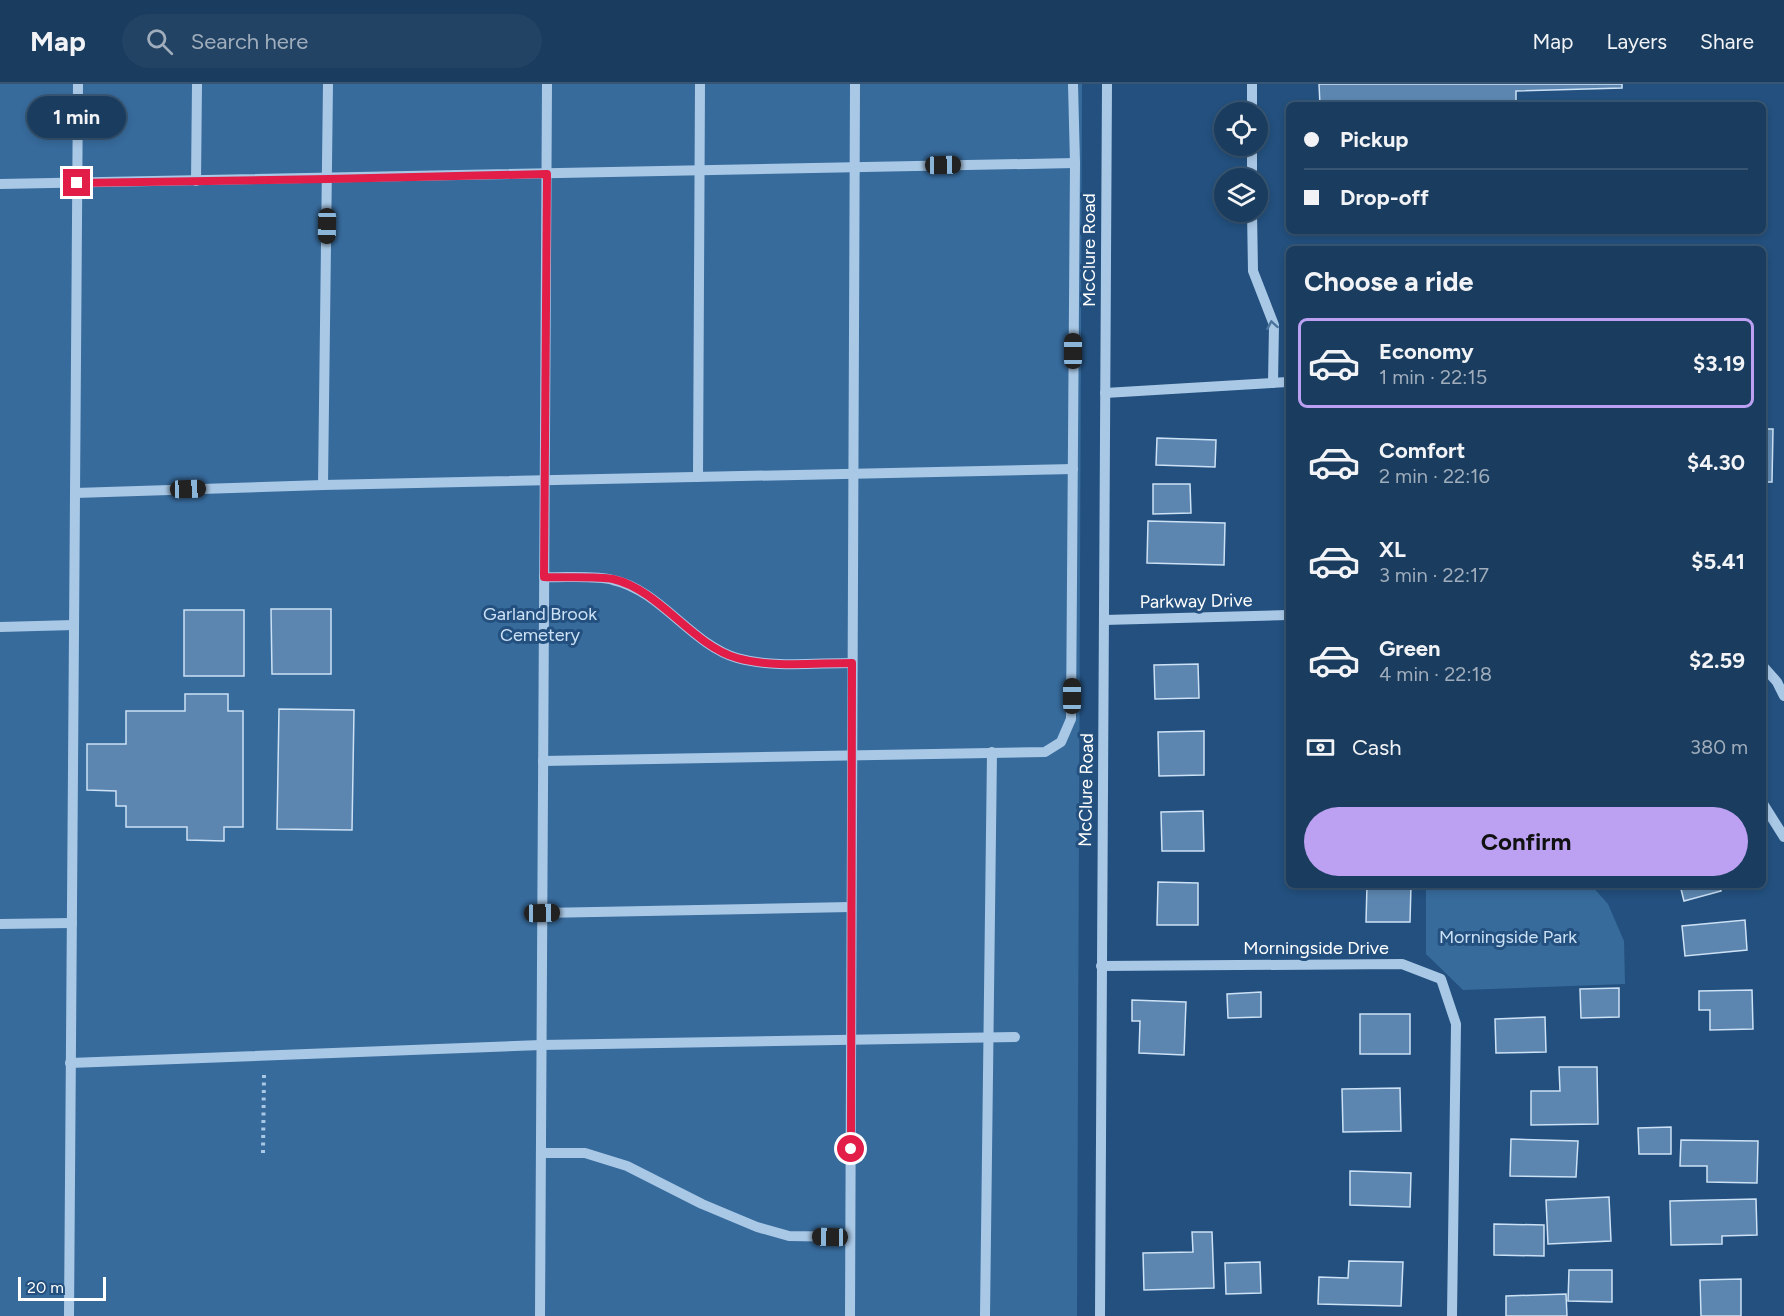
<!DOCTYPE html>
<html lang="en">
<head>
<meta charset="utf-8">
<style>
	:root { --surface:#1a3c5e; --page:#234364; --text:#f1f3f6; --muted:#9fadbc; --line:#385673; --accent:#bca0f2 }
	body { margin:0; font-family:Figtree,sans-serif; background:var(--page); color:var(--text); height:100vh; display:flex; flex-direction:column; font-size:22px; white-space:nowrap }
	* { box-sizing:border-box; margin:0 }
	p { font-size:20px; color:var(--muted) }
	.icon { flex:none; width:33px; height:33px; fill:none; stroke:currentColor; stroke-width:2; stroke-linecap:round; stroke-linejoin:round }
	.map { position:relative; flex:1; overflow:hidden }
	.sheet { position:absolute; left:1286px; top:162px; width:480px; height:642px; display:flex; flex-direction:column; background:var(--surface); border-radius:9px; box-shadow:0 3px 9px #0003,0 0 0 2px var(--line) }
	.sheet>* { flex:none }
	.banner { position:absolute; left:1286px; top:18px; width:480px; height:132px; border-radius:9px; box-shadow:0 3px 9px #0003,0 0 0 2px var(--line); display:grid; align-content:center; height:132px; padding:0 18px; background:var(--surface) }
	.buttons { position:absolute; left:1214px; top:18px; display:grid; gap:12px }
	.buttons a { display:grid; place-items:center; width:54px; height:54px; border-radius:50%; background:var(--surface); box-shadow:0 3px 9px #0003,0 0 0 2px var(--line); font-size:30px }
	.scale { position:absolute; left:18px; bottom:15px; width:88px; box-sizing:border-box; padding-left:6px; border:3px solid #fff; border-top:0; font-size:16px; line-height:21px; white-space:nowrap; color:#fff; -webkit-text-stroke:4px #23507e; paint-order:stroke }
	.end { position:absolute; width:27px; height:27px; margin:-14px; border:8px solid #e11d48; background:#fff; box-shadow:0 0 0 3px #fff }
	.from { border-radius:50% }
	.bubble { position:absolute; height:42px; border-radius:21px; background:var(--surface); box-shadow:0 3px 9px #0003,0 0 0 2px var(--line); font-size:20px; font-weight:700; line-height:42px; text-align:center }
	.car { position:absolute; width:18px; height:36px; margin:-18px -9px; border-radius:8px; box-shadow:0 0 4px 2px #0007; background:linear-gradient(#222 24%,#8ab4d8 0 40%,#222 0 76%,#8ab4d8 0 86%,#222 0) }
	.banner b { display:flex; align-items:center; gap:21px; height:57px; font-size:22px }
	.banner b+b { border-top:2px solid var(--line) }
	.banner i { width:15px; height:15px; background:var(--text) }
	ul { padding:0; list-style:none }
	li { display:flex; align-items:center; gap:18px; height:90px; margin:0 12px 9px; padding:0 6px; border:3px solid transparent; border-radius:9px }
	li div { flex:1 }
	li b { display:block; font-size:22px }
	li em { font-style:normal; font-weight:700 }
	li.on { border-color:var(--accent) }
	li>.icon { width:54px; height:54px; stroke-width:1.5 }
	h2 { padding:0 18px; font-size:27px; line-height:72px }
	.pay { display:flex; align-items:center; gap:15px; height:66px; padding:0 18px; font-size:22px }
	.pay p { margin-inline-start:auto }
	.primary-button { display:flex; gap:12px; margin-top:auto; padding:12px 18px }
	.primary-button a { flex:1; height:69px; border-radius:36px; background:var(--accent); color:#111; font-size:24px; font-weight:700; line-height:69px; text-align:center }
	header { display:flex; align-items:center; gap:36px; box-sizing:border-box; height:84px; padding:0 30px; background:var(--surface); border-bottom:2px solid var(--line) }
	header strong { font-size:28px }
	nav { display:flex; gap:33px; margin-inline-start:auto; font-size:21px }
	.search { width:420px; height:54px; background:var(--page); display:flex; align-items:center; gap:15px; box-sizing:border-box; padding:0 21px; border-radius:33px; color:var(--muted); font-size:22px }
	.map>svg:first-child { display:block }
</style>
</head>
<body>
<header>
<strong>Map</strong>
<div class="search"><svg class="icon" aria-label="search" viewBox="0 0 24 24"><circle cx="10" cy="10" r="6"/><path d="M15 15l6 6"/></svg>Search here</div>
<nav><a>Map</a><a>Layers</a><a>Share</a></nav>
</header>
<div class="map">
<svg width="1784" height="1232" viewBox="0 0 1784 1232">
	<rect width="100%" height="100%" fill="#23507e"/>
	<g fill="#376b9c">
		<path d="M0,0H1082L1077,1232H0Z"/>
		<path d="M1426,801H1591L1608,820L1624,857L1625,900L1463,906L1426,870Z"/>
	</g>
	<g fill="#5c86af" stroke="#cce1f5" stroke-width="1.5">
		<path d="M1319,0H1622V4L1516,7V21H1422V19L1320,21Z"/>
		<path d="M1762,345H1773L1772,398H1762Z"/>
		<path d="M1157,354L1216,356L1215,383L1156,381Z"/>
		<path d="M1153,400H1190L1191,429L1153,430Z"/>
		<path d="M1148,437L1225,439L1224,481L1147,479Z"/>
		<path d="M271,525H331V590H272Z"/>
		<rect x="184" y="526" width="60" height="66"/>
		<path d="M1198,580L1199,614L1155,615L1154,581Z"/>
		<path d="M185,610H228V627H243V743H224V757L187,756V743H126V722H116V707L87,706V660H126V627H185Z"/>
		<path d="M279,625L354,626L352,746L277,745Z"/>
		<path d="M1204,647V691L1159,692L1158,648Z"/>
		<path d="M1203,727L1204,767H1162L1161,728Z"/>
		<path d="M1158,798L1198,799V841H1157Z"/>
		<path d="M1367,801H1411L1410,838H1366Z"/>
		<path d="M1680,801H1719L1721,807L1684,817Z"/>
		<path d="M1745,836L1747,866L1685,872L1682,842Z"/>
		<path d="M1619,904V933L1581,934L1580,905Z"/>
		<path d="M1752,906L1753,945L1710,946V926H1699V907Z"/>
		<path d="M1261,908V933L1228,934L1227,910Z"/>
		<path d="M1132,916L1186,918L1184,971L1139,969L1140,937H1132Z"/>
		<rect x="1360" y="930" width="50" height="40"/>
		<path d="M1545,933L1546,968L1496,969L1495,935Z"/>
		<path d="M1559,983H1597L1598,1040L1531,1041V1007H1560Z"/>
		<path d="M1400,1004L1401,1047L1343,1048L1342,1005Z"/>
		<path d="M1671,1043V1070H1639L1638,1044Z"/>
		<path d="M1511,1055L1578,1057L1576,1093L1510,1092Z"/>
		<path d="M1681,1056L1758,1057L1757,1099L1707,1098V1082H1680Z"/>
		<path d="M1350,1087L1411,1089L1410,1123L1350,1121Z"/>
		<path d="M1609,1113L1611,1157L1548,1160L1546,1116Z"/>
		<path d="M1756,1115L1757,1151L1722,1152V1160L1671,1161L1670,1117Z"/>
		<path d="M1494,1140L1544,1141V1172L1494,1171Z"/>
		<path d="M1192,1148H1212L1214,1204L1144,1206L1143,1169L1193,1168Z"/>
		<path d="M1349,1177L1403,1178L1401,1222L1318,1220L1319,1193L1348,1194Z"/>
		<path d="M1260,1178L1261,1209L1226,1210L1225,1179Z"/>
		<path d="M1569,1186H1612V1218L1568,1217Z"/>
		<path d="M1741,1195V1232H1701L1700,1196Z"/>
		<path d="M1566,1210L1567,1232H1506V1212Z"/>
	</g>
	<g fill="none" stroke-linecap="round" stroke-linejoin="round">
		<path stroke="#a9c8e6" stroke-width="4" stroke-dasharray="3 4.5" stroke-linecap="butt" d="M263,1069L264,991"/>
		<g stroke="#a9c8e6" stroke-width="10">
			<path d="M1252,0V28"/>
			<path d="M1252,62V94"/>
			<path d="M196,97L197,0"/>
			<path d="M0,100C358,95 716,86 1075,79"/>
			<path d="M1252,128L1253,187L1274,241L1273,299"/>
			<path d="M1105,309L1288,298"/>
			<path d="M698,393L700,0"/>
			<path d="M323,401L328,0"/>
			<path d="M75,409L323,401L1073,385"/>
			<path d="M544,493C564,494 595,491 613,496C660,506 692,561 737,574C773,584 814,579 852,579"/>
			<path d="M1104,536L1288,531"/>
			<path d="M0,543L74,541"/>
			<path d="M1762,581L1777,598L1784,612"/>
			<path d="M543,677L1045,668L1061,658L1071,635L1075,79L1073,0"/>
			<path d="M1762,718L1784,753"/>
			<path d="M542,829L851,823"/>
			<path d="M0,840L72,839"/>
			<path d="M1101,882L1402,880L1441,895L1456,940L1452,1232"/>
			<path d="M70,979L541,961L1015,953"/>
			<path d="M541,1069H585L627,1082L702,1120L757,1143L789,1152L850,1153"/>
			<path d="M69,1232L78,0"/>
			<path d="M540,1232L547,0"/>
			<path d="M850,1232L855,0"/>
			<path d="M985,1232L992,668"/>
			<path d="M1100,1232L1107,0"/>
		</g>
	</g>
	<defs><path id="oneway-chevron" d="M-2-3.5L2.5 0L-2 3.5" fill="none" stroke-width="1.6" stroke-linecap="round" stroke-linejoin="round" transform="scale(1.5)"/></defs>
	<use stroke="#4b749d" href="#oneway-chevron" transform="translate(1272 241) rotate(-100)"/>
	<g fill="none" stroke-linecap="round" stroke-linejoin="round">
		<path stroke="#e11d48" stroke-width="8" d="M77,99L328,95L547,90L544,493C563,494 597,492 613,495C660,506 692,561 737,574C773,584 814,579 852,579L851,1065"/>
	</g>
	<g text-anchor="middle" stroke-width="6" stroke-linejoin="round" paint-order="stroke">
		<g font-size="18" fill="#fff" stroke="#23507e">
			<text transform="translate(1089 166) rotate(-90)" y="6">McClure Road</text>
			<text transform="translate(1196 517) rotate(-1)" y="6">Parkway Drive</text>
			<text transform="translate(1086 706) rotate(-89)" y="6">McClure Road</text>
			<text x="1316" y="870">Morningside Drive</text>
		</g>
		<g font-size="18" fill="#cce1f5" stroke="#23507e">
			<text x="540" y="536">Garland Brook<tspan x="540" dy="21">Cemetery</tspan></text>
			<text x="1508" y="859">Morningside Park</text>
		</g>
	</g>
</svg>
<div class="buttons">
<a><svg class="icon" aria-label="locate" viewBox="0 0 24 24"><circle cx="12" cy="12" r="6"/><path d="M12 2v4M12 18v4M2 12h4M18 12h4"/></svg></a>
<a><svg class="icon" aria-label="layers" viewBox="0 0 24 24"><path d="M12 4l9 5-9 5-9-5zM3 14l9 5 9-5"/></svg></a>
</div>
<div class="scale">20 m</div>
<i class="end from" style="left:851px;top:1065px"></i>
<i class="end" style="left:77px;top:99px"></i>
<div class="bubble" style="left:27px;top:12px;width:99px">1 min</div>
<i class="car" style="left:943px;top:81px;rotate:89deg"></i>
<i class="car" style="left:327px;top:142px;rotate:181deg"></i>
<i class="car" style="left:1073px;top:267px;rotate:0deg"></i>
<i class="car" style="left:188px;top:405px;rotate:88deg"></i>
<i class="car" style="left:1072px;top:612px;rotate:0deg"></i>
<i class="car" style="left:542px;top:829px;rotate:89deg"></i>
<i class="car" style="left:830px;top:1153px;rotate:271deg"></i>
<div class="banner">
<b><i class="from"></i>Pickup</b>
<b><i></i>Drop-off</b>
</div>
<section class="sheet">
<h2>Choose a ride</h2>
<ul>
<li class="on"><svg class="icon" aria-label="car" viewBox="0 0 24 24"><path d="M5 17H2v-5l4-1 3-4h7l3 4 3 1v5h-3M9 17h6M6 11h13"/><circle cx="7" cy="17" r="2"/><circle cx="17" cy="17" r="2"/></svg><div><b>Economy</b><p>1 min · 22:15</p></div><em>$3.19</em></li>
<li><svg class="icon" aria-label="car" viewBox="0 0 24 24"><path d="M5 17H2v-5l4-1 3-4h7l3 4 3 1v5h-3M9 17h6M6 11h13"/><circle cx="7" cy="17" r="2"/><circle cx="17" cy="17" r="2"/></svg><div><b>Comfort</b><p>2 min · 22:16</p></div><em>$4.30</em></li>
<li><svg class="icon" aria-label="car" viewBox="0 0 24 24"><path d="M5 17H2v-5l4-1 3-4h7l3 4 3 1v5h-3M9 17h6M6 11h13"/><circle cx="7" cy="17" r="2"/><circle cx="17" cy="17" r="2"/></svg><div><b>XL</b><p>3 min · 22:17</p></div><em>$5.41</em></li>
<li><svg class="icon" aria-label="car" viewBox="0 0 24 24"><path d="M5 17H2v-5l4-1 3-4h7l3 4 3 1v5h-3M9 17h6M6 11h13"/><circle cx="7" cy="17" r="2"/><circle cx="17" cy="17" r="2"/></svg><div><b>Green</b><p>4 min · 22:18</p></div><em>$2.59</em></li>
</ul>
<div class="pay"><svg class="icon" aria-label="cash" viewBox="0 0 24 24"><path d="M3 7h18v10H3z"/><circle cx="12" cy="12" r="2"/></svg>Cash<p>380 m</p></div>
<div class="primary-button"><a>Confirm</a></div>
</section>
</div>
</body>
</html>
